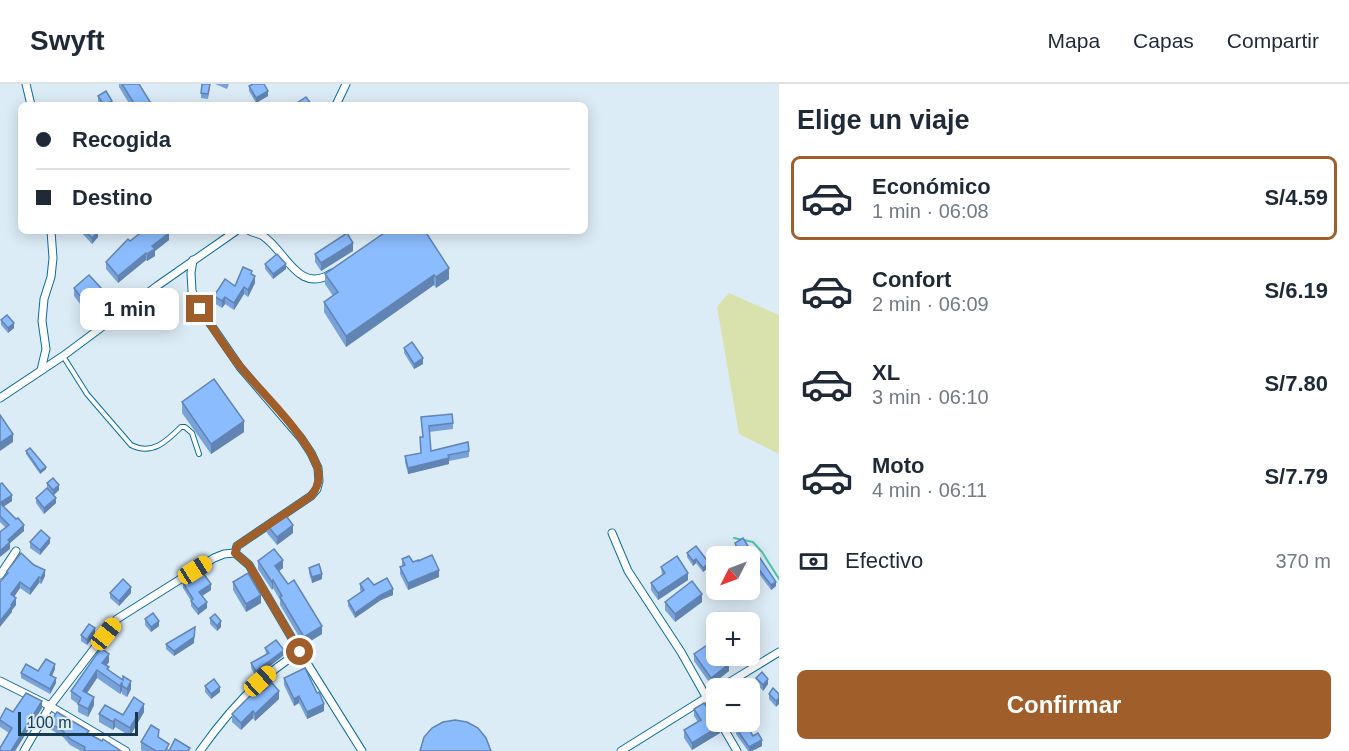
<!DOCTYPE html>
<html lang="es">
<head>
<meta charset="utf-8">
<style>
	:root { --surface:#fff; --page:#f2f2f3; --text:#1f2937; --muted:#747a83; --line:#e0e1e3; --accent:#9f5e2a }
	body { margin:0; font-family:Helvetica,sans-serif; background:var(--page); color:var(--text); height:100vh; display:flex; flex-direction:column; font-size:22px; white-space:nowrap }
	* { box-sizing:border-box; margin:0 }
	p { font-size:20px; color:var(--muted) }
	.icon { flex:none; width:33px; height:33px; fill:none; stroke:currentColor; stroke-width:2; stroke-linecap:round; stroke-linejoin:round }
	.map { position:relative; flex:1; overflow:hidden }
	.details { display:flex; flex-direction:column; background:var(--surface); width:570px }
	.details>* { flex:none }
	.top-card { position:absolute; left:18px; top:18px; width:570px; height:132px; border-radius:9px; box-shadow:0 3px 15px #0003; display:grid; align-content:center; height:132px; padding:0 18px; background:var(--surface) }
	.needle { width:39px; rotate:228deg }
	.fabs { position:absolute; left:706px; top:462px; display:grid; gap:12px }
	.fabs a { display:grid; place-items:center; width:54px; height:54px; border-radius:9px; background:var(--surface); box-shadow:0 3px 15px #0003; font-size:30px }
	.scale { position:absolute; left:18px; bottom:15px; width:120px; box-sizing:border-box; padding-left:6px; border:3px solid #163a4e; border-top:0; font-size:16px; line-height:21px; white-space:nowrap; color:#163a4e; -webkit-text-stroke:4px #dcecf6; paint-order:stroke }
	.end { position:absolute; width:27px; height:27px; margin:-14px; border:8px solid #9f5e2a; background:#fff; box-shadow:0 0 0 3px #fff }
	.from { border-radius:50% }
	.bubble { position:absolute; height:42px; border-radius:9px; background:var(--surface); box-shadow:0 3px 15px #0003; font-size:20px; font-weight:700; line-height:42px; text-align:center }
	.car { position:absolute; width:18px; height:36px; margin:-18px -9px; border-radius:8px; box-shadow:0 0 4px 2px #0007; background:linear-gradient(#f5c518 24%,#345 0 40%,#f5c518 0 76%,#345 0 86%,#f5c518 0) }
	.top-card b { display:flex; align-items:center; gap:21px; height:57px; font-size:22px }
	.top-card b+b { border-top:2px solid var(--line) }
	.top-card i { width:15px; height:15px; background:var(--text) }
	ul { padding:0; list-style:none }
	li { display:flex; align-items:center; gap:18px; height:84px; margin:0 12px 9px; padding:0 6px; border:3px solid transparent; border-radius:9px }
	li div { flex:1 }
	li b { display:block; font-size:22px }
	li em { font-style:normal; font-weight:700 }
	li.on { border-color:var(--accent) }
	li>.icon { width:54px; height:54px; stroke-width:1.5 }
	h2 { padding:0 18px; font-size:27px; line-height:72px }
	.pay { display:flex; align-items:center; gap:15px; height:66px; padding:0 18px; font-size:22px }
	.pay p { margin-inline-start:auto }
	.button { display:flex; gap:12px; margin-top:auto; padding:12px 18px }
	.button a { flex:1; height:69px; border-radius:9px; background:var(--accent); color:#fff; font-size:24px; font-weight:700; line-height:69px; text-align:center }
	header { display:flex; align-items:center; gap:36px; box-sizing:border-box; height:84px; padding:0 30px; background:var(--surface); border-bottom:2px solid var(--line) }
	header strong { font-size:28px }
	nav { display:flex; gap:33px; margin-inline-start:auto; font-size:21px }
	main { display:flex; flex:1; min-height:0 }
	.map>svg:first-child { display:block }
</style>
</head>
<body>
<header>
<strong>Swyft</strong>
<nav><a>Mapa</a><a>Capas</a><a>Compartir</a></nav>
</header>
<main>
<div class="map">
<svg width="779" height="667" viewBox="0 0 779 667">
	<rect width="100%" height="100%" fill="#dcecf6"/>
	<path fill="#d9e2ad" d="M729,209L779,231V370L739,350L717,223Z"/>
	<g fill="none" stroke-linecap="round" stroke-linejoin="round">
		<path stroke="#50c5ab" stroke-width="2" d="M734,454L753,458L762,468L779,495"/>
		<g stroke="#086f9c" stroke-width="6">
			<path id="lane" d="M63,272L87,310L131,361C152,372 167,357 181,343H185L192,349L199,370"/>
		</g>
		<g stroke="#086f9c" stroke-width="9">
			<g id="street">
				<path d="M26,0L31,21"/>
				<path d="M336,21L346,0"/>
				<path d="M250,147C254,149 260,150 263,152C286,167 298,211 332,189"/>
				<path d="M193,176L191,189L192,207L200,225L240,283L301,354L311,369L318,384L319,397L317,405L311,412L237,462L235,469"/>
				<path d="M41,286L46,265L42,237L44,215L51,193L53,174L51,147"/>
				<path d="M0,314L63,272L157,202L236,147"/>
				<path d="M612,449L628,487L681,568L717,632"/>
				<path d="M0,491L16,467"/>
				<path d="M0,597L50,622L126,667"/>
				<path d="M720,604L779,568"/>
				<path d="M720,638L737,667"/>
				<path d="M24,667L50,622L117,535L214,474L224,470L235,469L249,481L300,568L362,667"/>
				<path d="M200,667C227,629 259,592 300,568"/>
				<path d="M621,667L717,607"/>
			</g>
		</g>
		<use href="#lane" stroke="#fff" stroke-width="4"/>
		<use href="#street" stroke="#fff" stroke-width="7"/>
	</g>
	<g fill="#78a2da">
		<path d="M119,0H139L152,21H130L119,3Z"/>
		<path d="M215,0H229L227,5Z"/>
		<path d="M249,2L268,12L256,19L249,7Z"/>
		<path d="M210,4L208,15L201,14V9Z"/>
		<path d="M98,12L112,21L100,20L98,17Z"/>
		<path d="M80,147H97L98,153L92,160Z"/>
		<path d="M173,147V149L169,150V156L155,167V172L147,177L146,176L118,199L106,185V178L130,157Z"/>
		<path d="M387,147L449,195L436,204L434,201L346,263L324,228V218L333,212L325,200V190Z"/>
		<path d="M353,167L321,187L315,178V170Z"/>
		<path d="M265,180L286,185L273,195L265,185Z"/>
		<path d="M252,190L255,199L248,213L244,210L234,226L225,220L222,224L214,219V212L235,202Z"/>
		<path d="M74,204L101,212L84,225L74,212Z"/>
		<path d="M1,236L14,244L8,249L1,241Z"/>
		<path d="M404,264L423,280L414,285L404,269Z"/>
		<path d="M182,318L244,348L211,370L182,329Z"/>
		<path d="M421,333L453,339V345L429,348L431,367H469V373L449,377V380L408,390L405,378V372L421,369L420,353H423Z"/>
		<path d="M26,367L46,385L40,390L26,370Z"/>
		<path d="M47,399L59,406L53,411L56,419L44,430L36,419V414L47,404Z"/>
		<path d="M0,400L12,417L3,423L24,447L10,459V465L5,443L0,438Z"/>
		<path d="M267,441L293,449L277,461L267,449Z"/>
		<path d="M30,458L50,459L40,471L30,464Z"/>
		<path d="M735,459L748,467L739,472L735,464Z"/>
		<path d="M687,469L709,483L703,488L696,479L693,482L687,473Z"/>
		<path d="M402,475L413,478L418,477L439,493L408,506L400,490V483L402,482Z"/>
		<path d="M258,477L283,484L279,487L322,550L304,561L280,521V516L273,504L272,506L258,485Z"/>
		<path d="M754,479L776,502L771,506L754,483Z"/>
		<path d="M661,483L688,496L658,516L651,506V499L662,491Z"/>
		<path d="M309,484L322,495L312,499L309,489Z"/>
		<path d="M717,485V500L713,493V488Z"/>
		<path d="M7,487L45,492L41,500L39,499L30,511L20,504L14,513L16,521L12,526V528Z"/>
		<path d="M233,498L261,519L246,528L233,506Z"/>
		<path d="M183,499L211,506L202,512L207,524L198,531L191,522V517L183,504Z"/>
		<path d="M360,500L374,501L393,511L381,516L355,534L348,522V517L361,508L360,506Z"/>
		<path d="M110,509H131L119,522L110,514Z"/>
		<path d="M665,518H702L675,538L665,526Z"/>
		<path d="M210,534L221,543L217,547L210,540Z"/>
		<path d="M145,535L159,542L151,548L145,541Z"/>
		<path d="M95,550L87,561L81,557V551Z"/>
		<path d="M194,559L174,572L166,565V560Z"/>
		<path d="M101,564L109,578L106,582L109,586L131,605L127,613L122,610V607L120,610L97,594L87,609L94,621L88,633L78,628V620L71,615V607Z"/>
		<path d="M265,564L284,571L256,593L251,584V579L266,570Z"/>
		<path d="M694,570L724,572L729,587L711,601L694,577Z"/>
		<path d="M55,585L52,592L56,599L50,610L21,594V589Z"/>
		<path d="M284,594L317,609L324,627L307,635L299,619L294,622L284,601Z"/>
		<path d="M756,594L768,600L763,607L756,599Z"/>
		<path d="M205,602L220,608L211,615L205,608Z"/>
		<path d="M263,607L279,615L255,637L253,634L241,646L232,638V630Z"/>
		<path d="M769,610H779L776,623L769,615Z"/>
		<path d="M42,624L15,667H0L9,649L0,643V635L13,628Z"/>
		<path d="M694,625L720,649L692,666L684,654V646L698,638L694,632Z"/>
		<path d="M144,628L130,652L115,643L113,646L99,638V630L123,631Z"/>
		<path d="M50,639L89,650L121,667H81L70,661L63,653L50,645Z"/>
		<path d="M736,644L753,652L762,662L752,667H748L736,650Z"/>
		<path d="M159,654L169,666L190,667H143L141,666V658Z"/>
	</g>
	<g fill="#6184b2">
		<path d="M268,7V12L256,19V14Z"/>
		<path d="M168,147H173V149L169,150V156L155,167V172L147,177V170L152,162Z"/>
		<path d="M98,148V153L92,160V154Z"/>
		<path d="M353,159V167L321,187V179Z"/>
		<path d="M146,169V176L118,199V192Z"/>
		<path d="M286,180V185L273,195V190Z"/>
		<path d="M449,184V195L436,204V193Z"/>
		<path d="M434,191V201L346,263V252Z"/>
		<path d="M255,192V199L248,213V206Z"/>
		<path d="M244,203V210L234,226V219Z"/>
		<path d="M101,204V212L84,225V217Z"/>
		<path d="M225,213V220L222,224V217Z"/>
		<path d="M14,239V244L8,249V244Z"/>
		<path d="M423,274V280L414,285V280Z"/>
		<path d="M244,337V348L211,370V360Z"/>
		<path d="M13,350V358L0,367V359Z"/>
		<path d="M449,374V380L408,390V384Z"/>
		<path d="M46,383V385L40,390V387Z"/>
		<path d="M59,401V406L53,412V406Z"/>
		<path d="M12,411V417L0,425V419Z"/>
		<path d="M56,414V419L44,430V424Z"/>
		<path d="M24,441V447L10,459V465L0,473V467L8,456Z"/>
		<path d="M293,441V449L277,461V453Z"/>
		<path d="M50,454V459L40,471V466Z"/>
		<path d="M748,462V467L739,472V467Z"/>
		<path d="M696,475V479L693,482V477Z"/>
		<path d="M283,476V484L275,490V482Z"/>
		<path d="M709,479V483L703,488V484Z"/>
		<path d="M45,486V492L41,500V494Z"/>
		<path d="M439,486V493L408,506V499Z"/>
		<path d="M688,489V496L658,516V509Z"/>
		<path d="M322,490V495L312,499V493Z"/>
		<path d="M39,493V499L30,511V505Z"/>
		<path d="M273,496V504L272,506V498Z"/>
		<path d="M20,498V504L11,517V510Z"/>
		<path d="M776,498V502L771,506V501Z"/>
		<path d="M211,500V506L199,514V508Z"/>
		<path d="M131,503V509L119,522V517Z"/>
		<path d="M393,505V511L381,516L355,534V529L381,511Z"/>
		<path d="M702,510V518L675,538V530Z"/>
		<path d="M261,511V519L246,528V520Z"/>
		<path d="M16,514V521L12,526V528L0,543V537Z"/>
		<path d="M207,518V524L198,531V525Z"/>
		<path d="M159,537V542L151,548V543Z"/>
		<path d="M221,537V543L217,547V542Z"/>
		<path d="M322,542V550L304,561V553Z"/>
		<path d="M195,543L194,559L174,572V567Z"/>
		<path d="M95,544V550L87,561V556Z"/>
		<path d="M284,566V571L256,593V587Z"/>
		<path d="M109,570V578L102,587V579Z"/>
		<path d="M55,580V585L50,596V591Z"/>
		<path d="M729,580V587L711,601V594Z"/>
		<path d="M97,586V594L83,615V607Z"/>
		<path d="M56,594V599L50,610V605Z"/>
		<path d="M768,595V600L763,607V601Z"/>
		<path d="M131,597V605L127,613V605Z"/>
		<path d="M122,598V607L120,610V602Z"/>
		<path d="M220,603V608L211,615V610Z"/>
		<path d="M279,607V615L255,637V630Z"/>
		<path d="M299,612V619L294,622V615Z"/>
		<path d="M94,613V621L88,633V625Z"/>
		<path d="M779,614V620L776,623V617Z"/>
		<path d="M42,617V624L15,667H11Z"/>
		<path d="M144,620V628L130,652V644Z"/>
		<path d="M324,620V627L307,635V628Z"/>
		<path d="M253,627V634L241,646V639Z"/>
		<path d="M115,635V643L113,646V638Z"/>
		<path d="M720,642V649L692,666V659Z"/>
		<path d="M762,656V662L752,667H749V663Z"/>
	</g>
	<g fill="#8bbcfe" stroke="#6184b2" stroke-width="1.5">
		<path d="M122,0H139L152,21H135Z"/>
		<path d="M202,0H210L208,10L201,9Z"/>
		<path d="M253,0H264L268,7L256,14L249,2Z"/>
		<path d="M106,7L112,17L104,21L98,12Z"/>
		<path d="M306,13L312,21H294Z"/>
		<path d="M85,147H97L98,148L92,154Z"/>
		<path d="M143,147H168L169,149L152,162L155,165L147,170L146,169L118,192L106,178L128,155L130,157Z"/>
		<path d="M387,147H425L449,184L436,193L434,191L346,252L324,218L338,208L325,190Z"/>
		<path d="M347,149L353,159L321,179L315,170Z"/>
		<path d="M277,170L286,180L273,190L265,180Z"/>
		<path d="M243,183L252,187L251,190L255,192L248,206L244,203L234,219L225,213L222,217L214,212L225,195L235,202Z"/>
		<path d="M89,191L101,204L84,217L74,204Z"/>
		<path d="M7,231L14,239L8,244L1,236Z"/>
		<path d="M412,258L423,274L414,280L404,264Z"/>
		<path d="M214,295L244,337L211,360L182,318Z"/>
		<path d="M452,330L453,339L429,342L431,367L468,358L469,367L448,371L449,374L408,384L405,372L421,369L420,353H423L421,333Z"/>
		<path d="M0,331L13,350L0,359Z"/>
		<path d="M30,364L46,383L40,387L26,367Z"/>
		<path d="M53,394L59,401L53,406L47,399Z"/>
		<path d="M2,399L12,411L0,419V400Z"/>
		<path d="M47,404L56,414L44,424L36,414Z"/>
		<path d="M0,419L16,435L18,434L24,441L8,456L10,458L0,467V448L9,441L0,432Z"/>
		<path d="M284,429L293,441L277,453L267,441Z"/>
		<path d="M41,446L50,454L40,466L30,458Z"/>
		<path d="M743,454L748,462L739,467L735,459Z"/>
		<path d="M696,462L709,479L703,484L696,475L693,477L687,469Z"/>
		<path d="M274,465L283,476L275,482L288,500L294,496L322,542L304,553L280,513L282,512L273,496L272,498L258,477Z"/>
		<path d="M21,469L34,481L45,486L41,494L39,493L30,505L20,498L11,510L16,514L11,521L12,522L0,537V498L8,489L7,487Z"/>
		<path d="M432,471L439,486L408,499L400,483L405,481L402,475L409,472L413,478L418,476V477Z"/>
		<path d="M677,472L688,489L658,509L651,499L665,489L661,483Z"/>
		<path d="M760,474L776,498L771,501L754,479Z"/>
		<path d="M319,480L322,490L312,493L309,484Z"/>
		<path d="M717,485V494L713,488Z"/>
		<path d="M201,486L211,500L199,508L207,518L198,525L191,517L193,515L183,499Z"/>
		<path d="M248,489L261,511L246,520L233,498Z"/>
		<path d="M368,494L374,501L387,494L393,505L381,511L355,529L348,517L364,506L360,500Z"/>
		<path d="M123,495L131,503L119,517L110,509Z"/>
		<path d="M692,497L702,510L675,530L665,518Z"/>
		<path d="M153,529L159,537L151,543L145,535Z"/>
		<path d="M215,530L221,537L217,542L210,534Z"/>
		<path d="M89,540L95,544L87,556L81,551Z"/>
		<path d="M195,543L194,553L174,567L166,560Z"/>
		<path d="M716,555L717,557V572H722L729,580L711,594L694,570Z"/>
		<path d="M276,556L284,566L256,587L251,579L269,569L265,564Z"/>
		<path d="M101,564L109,570L102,579L109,583L107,585L123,596V592L131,597L127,605L122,602V598L120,602L97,586L83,607L94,613L88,625L78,620L81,614L71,607Z"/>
		<path d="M46,575L55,580L50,591L56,594L50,605L21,589L26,580L38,587Z"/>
		<path d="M305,584L317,609L319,608L324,620L307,628L299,612L294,615L284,594Z"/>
		<path d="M762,588L768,595L763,601L756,594Z"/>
		<path d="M214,595L220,603L211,610L205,602Z"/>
		<path d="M272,599L279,607L255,630L253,627L241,639L232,630L259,603L263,607Z"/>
		<path d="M773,604L779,610V614L776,617L769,610Z"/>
		<path d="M26,609L42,617L11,667H0V664L12,644L0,636V635L6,624L13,628Z"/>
		<path d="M134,613L144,620L130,644L115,635L113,638L99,630L105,621L123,631Z"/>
		<path d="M704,619L720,642L692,659L684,646L701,636L694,625Z"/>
		<path d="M57,628L89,647L87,649L102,657L103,655L121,667H86L84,666L85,663L70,655L63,647L50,639Z"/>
		<path d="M455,636L467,638L478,644L486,654L491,667H420L424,653L432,644L443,638Z"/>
		<path d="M745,639L753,652L758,649L762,656L749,663L736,644Z"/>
		<path d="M151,641L159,646L158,653L169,660L165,667H156L141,658Z"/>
		<path d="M175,655L190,664L188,667H169Z"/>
	</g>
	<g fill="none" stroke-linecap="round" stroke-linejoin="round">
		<path stroke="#9f5e2a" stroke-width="8" d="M200,225C214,245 227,267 243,286C266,313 305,350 317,382C321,393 319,402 311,412L237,462L235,469L249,481L300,568"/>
	</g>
</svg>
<div class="fabs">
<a><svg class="needle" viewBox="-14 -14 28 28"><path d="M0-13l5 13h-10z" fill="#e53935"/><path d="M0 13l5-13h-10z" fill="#747a83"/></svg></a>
<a>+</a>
<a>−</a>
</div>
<div class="scale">100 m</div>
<i class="end from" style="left:300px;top:568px"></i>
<i class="end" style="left:200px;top:225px"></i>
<div class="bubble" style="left:80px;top:204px;width:99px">1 min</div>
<i class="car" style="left:195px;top:486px;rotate:58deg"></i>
<i class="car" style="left:106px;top:550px;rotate:39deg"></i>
<i class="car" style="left:260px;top:597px;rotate:48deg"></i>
<div class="top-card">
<b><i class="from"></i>Recogida</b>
<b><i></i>Destino</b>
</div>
</div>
<section class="details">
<h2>Elige un viaje</h2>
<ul>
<li class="on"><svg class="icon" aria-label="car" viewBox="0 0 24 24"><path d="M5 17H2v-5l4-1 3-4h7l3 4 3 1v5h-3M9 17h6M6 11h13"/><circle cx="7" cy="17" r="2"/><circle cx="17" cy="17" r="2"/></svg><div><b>Económico</b><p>1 min · 06:08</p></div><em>S/4.59</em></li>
<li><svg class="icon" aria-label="car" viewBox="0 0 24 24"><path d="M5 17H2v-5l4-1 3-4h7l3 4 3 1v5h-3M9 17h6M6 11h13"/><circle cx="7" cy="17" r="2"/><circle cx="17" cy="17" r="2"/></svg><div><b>Confort</b><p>2 min · 06:09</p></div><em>S/6.19</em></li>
<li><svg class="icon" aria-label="car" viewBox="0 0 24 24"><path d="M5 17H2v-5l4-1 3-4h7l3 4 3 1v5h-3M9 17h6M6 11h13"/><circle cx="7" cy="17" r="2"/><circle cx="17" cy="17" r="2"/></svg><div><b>XL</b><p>3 min · 06:10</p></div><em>S/7.80</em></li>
<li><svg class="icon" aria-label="car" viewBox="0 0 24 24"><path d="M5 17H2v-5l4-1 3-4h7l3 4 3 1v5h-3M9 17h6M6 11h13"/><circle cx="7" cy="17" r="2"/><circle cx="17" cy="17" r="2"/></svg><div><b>Moto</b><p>4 min · 06:11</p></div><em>S/7.79</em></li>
</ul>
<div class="pay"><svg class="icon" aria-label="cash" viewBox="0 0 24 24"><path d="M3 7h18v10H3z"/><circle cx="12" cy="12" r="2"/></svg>Efectivo<p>370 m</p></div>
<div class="button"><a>Confirmar</a></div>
</section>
</main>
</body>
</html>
